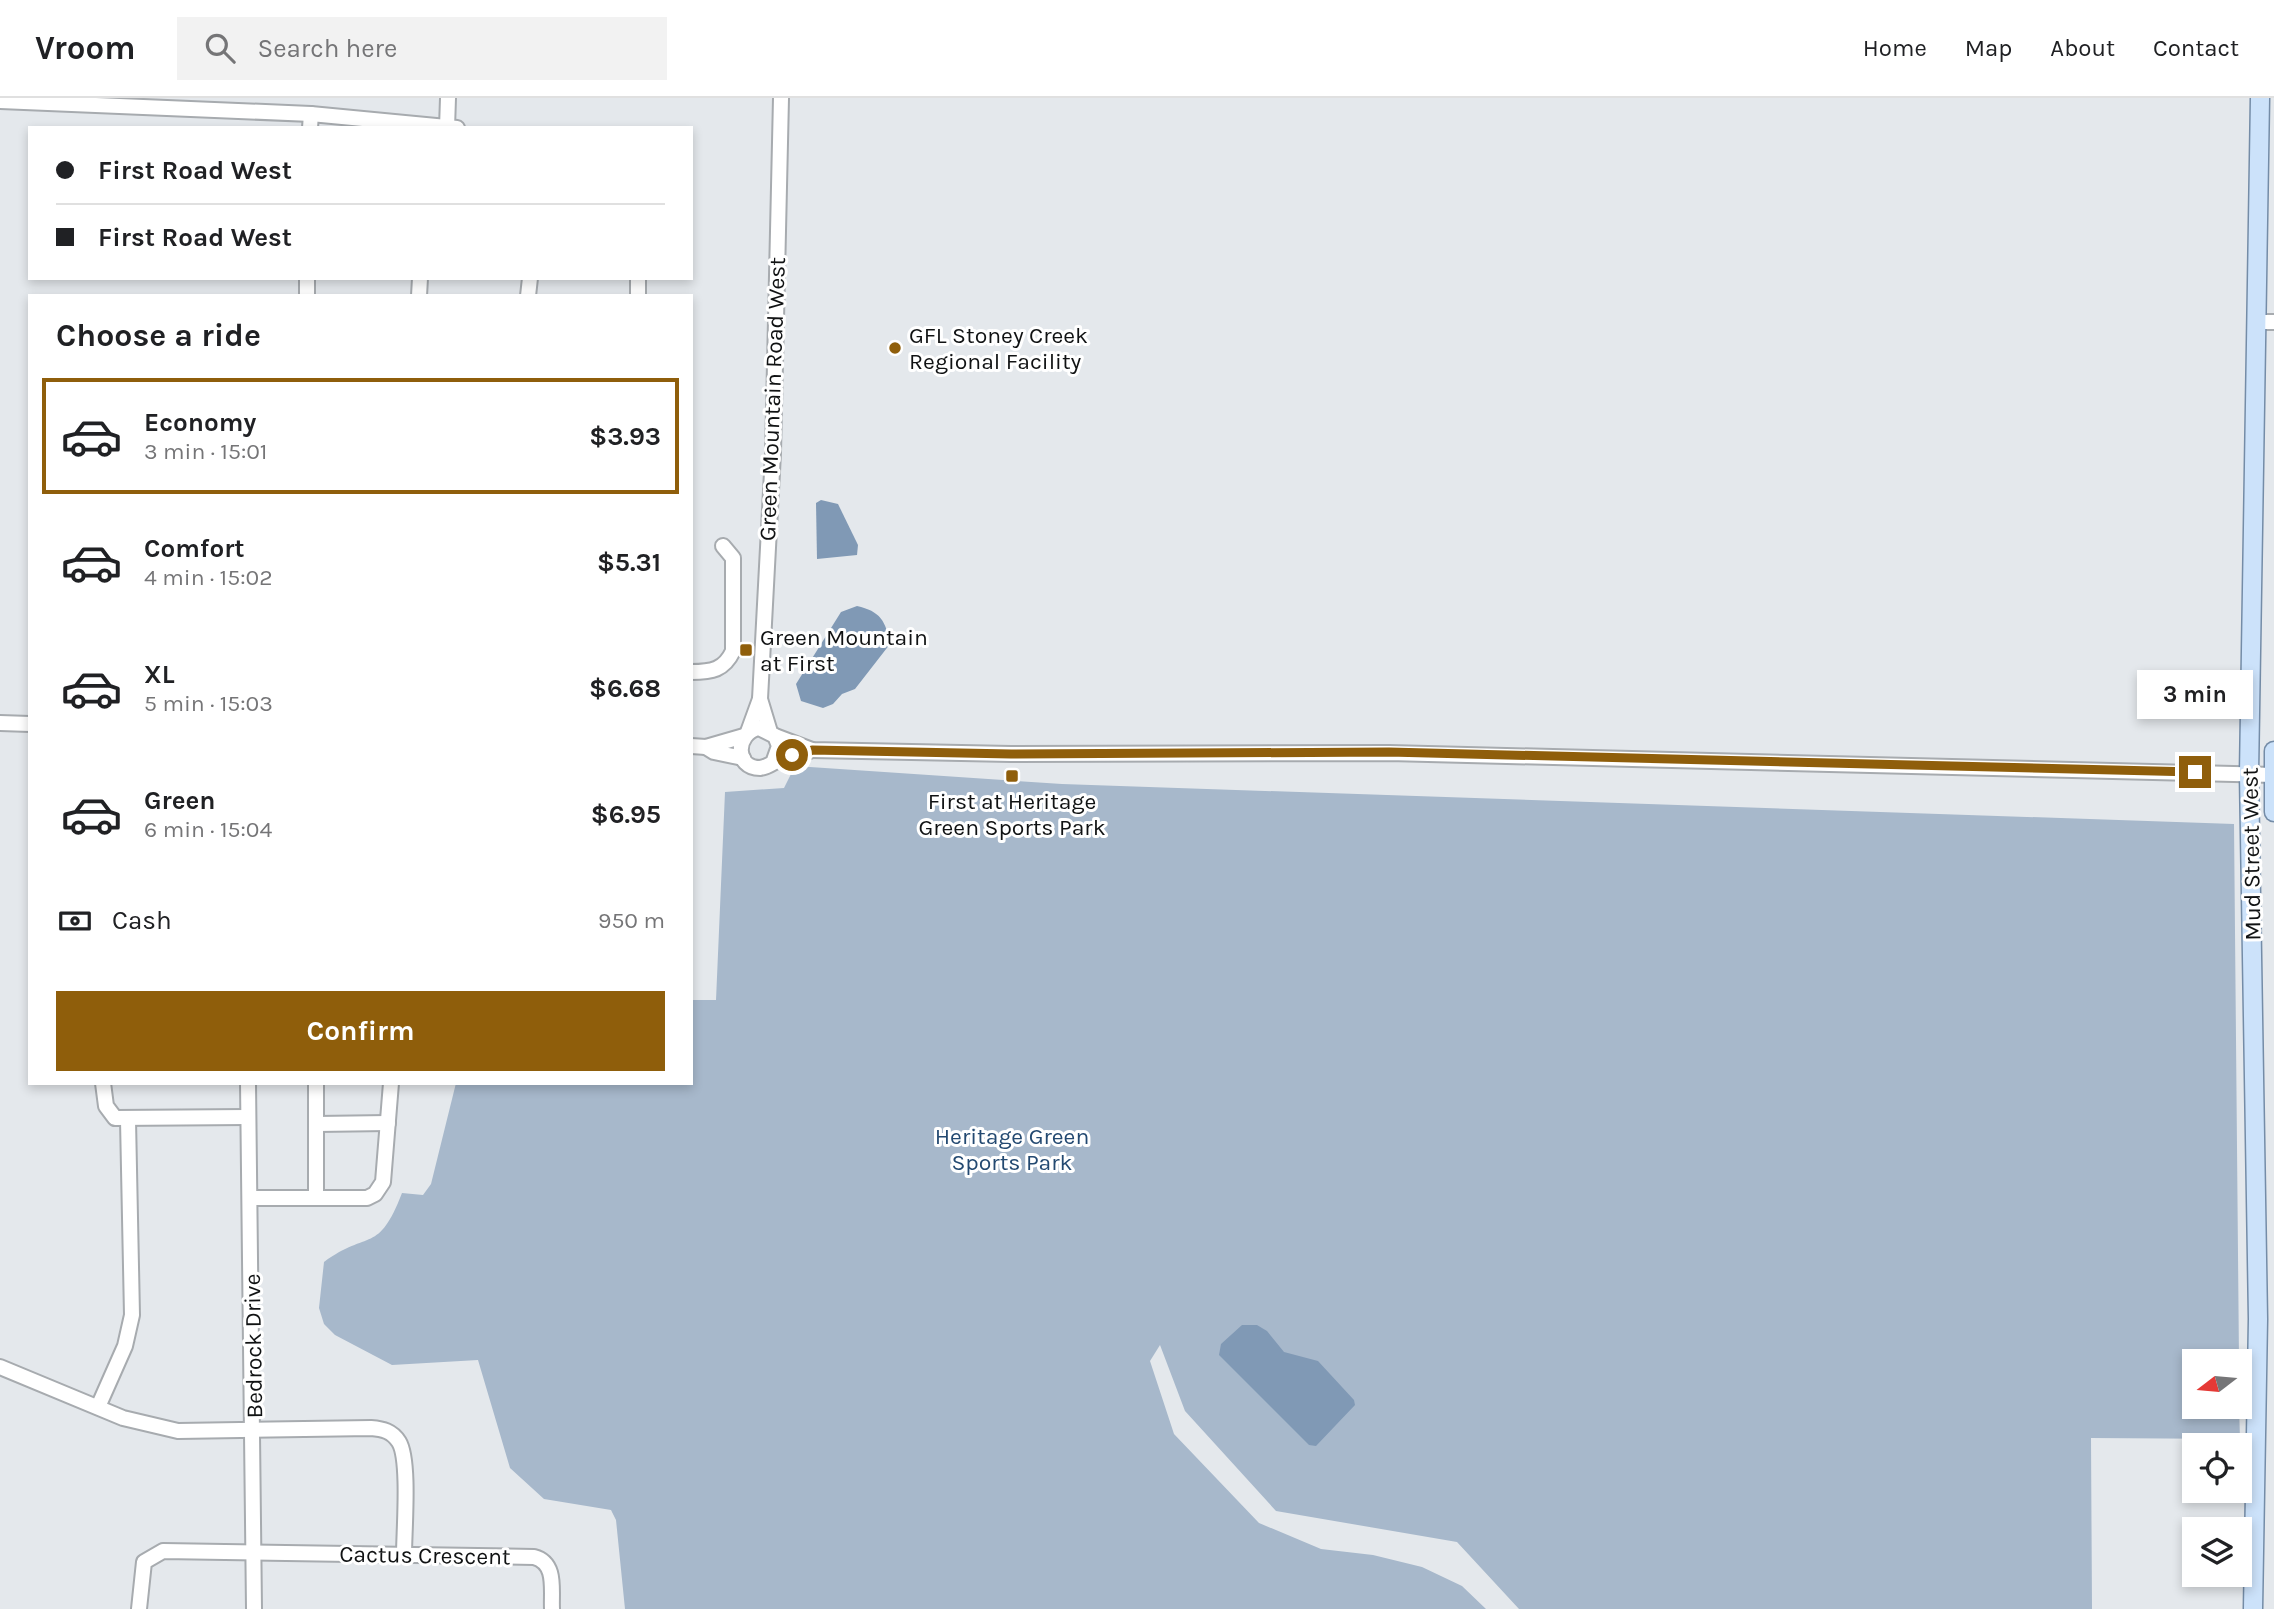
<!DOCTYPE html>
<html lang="en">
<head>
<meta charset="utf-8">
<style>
	:root { --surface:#fff; --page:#f2f2f2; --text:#202124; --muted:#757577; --line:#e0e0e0; --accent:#8f5e0b }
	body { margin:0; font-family:Karla,sans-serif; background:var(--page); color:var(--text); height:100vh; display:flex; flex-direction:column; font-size:26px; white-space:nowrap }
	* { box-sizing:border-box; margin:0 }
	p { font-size:23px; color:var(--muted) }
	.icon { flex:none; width:38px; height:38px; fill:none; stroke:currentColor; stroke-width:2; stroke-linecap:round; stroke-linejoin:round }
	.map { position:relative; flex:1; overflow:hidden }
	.side { position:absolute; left:28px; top:196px; width:665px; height:791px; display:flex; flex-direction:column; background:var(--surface); border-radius:0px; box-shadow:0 4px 10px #0003 }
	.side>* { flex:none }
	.guide { position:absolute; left:28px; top:28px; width:665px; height:154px; border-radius:0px; box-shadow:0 4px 10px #0003; display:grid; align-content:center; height:154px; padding:0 28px; background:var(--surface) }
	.needle { width:46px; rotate:254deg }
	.buttons { position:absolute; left:2182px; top:1251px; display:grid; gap:14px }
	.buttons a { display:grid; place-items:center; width:70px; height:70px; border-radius:0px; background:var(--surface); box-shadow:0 4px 10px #0003; font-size:35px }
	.end { position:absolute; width:32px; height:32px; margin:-16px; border:9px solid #8f5e0b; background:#fff; box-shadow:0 0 0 4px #fff }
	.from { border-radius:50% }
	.bubble { position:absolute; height:49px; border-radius:0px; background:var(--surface); box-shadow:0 4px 10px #0003; font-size:23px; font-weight:700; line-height:49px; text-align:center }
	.guide b { display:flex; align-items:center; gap:24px; height:66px; font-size:26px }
	.guide b+b { border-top:2px solid var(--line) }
	.guide i { width:18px; height:18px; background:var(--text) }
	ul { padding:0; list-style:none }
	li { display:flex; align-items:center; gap:21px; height:116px; margin:0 14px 10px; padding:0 14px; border:4px solid transparent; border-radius:0px }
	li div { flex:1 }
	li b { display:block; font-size:26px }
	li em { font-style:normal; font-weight:700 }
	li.current { border-color:var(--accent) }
	li>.icon { width:63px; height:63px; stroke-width:1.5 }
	h2 { padding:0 28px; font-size:32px; line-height:84px }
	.pay { display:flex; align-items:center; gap:18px; height:77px; padding:0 28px; font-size:26px }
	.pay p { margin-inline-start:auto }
	.button { display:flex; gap:14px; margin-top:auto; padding:14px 28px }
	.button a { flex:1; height:80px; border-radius:0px; background:var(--accent); color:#fff; font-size:28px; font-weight:700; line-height:80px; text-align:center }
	header { display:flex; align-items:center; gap:42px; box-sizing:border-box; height:98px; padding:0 35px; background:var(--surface); border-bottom:2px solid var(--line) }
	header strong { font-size:33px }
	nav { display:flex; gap:38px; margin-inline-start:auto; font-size:24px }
	.search { width:490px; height:63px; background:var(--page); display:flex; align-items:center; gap:18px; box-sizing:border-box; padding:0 24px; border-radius:0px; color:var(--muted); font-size:26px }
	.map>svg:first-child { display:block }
</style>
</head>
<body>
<header>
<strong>Vroom</strong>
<div class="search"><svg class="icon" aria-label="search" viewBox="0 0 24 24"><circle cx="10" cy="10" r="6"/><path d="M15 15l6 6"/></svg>Search here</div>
<nav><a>Home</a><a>Map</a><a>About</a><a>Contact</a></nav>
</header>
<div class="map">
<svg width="2274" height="1511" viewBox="0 0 2274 1511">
	<rect width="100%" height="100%" fill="#e4e8ec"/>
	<path fill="#a7b8cb" d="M795,668L1062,686L2234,726L2239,1263L2194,1264V1309H2239L2240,1341L2091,1340L2092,1511H1519L1457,1444L1276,1413L1185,1313L1160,1247L1150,1263L1174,1336L1259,1425L1321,1451L1373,1457L1422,1469L1462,1488L1486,1511H625L616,1422L611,1412L544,1401L510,1370L478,1262L392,1267L335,1237L324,1226L319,1210L324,1164C369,1131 378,1157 402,1095L423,1097L431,1086L456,985H691V902H716L725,694L784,690Z"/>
	<g fill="#8099b5">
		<path d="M821,402L838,406L858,447L857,457L817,461L816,405Z"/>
		<path d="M857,508C880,513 886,523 890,546L855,591L842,596L833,606L823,610L801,603L796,586L841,514Z"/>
		<path d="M1242,1227H1257L1267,1233L1284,1254L1318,1263L1354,1302L1355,1307L1316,1348L1309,1347L1219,1257L1221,1246Z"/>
	</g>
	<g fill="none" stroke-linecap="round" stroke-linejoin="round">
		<g stroke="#a7abaf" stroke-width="18">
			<g id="minor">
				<path d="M0,3L311,16L457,30"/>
				<path d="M310,30L311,16"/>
				<path d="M447,30L448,0"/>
				<path d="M638,180V198"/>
				<path d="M307,198V180"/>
				<path d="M419,198L420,180"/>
				<path d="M528,198L530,180"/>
				<path d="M2256,224H2274"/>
				<path d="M691,574C712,574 724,572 733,553V460L723,448"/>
				<path d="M760,601L770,634"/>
				<path d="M0,625L30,626"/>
				<path d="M748,634L760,601L773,355L781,0"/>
				<path d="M775,638L812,652L1011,656L1389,655L2274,677"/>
				<path d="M691,648L706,649L744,638"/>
				<path d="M706,649L714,654L743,660"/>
				<path d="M773,665L779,648L775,638L759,630C735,635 734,670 760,670C769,669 776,662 785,659C795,656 803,657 812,652"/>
				<path d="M103,985L106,1008L115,1020L248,1019"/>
				<path d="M248,985L254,1511"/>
				<path d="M316,985V1100"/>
				<path d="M317,1026L388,1025"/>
				<path d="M250,1100H367L375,1096L383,1084L391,985"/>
				<path d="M0,1269L123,1320L178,1333L371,1330C383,1331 392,1333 399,1344C410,1362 404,1433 404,1457"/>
				<path d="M98,1309L125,1248L132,1217L128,1022"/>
				<path d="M139,1511L144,1464L163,1453L534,1459C557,1465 551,1492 552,1511"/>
			</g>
		</g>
		<g stroke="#748ca7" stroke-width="21">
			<g id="major">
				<path d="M2274,653V714"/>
				<path d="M2253,1511L2258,1221L2249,676L2260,0"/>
			</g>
		</g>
		<use href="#minor" stroke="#fff" stroke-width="14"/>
		<use href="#major" stroke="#cce2fa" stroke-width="18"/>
	</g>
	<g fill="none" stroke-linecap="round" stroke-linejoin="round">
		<path stroke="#8f5e0b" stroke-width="9" d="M792,657H803L812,652L1011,656L1389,654L2195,674"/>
	</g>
	<g fill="#8f5e0b" stroke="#fff" stroke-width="2.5">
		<circle cx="895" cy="250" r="7"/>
		<rect x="739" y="545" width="14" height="14" rx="3.5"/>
		<rect x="1005" y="671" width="14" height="14" rx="3.5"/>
	</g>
	<g text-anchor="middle" stroke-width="6" stroke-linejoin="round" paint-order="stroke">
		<g font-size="23" fill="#101213" stroke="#fff" text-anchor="start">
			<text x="909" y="245">GFL Stoney Creek<tspan x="909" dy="26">Regional Facility</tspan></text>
			<text x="760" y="547">Green Mountain<tspan x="760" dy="26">at First</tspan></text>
			<text x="1012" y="711" text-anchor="middle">First at Heritage<tspan x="1012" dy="26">Green Sports Park</tspan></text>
		</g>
		<g font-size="23" fill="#101213" stroke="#fff">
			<text transform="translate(772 301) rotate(-88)" y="8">Green Mountain Road West</text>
			<text transform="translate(2251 756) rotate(-91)" y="8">Mud Street West</text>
			<text transform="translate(253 1248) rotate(-91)" y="8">Bedrock Drive</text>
			<text transform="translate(425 1457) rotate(1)" y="8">Cactus Crescent</text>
		</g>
		<g font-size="23" fill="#234971" stroke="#fff">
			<text x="1012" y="1046">Heritage Green<tspan x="1012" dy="26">Sports Park</tspan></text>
		</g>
	</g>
</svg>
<div class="buttons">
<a><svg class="needle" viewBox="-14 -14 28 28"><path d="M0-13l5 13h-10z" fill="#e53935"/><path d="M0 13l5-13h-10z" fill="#757577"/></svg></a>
<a><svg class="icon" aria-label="locate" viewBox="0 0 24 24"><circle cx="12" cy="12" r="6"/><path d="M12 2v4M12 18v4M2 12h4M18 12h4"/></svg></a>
<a><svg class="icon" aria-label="layers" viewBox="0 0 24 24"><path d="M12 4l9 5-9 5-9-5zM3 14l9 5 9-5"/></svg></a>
</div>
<i class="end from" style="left:792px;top:657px"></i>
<i class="end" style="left:2195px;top:674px"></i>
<div class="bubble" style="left:2137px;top:572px;width:116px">3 min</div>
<div class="guide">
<b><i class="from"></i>First Road West</b>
<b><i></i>First Road West</b>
</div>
<section class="side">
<h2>Choose a ride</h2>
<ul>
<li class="current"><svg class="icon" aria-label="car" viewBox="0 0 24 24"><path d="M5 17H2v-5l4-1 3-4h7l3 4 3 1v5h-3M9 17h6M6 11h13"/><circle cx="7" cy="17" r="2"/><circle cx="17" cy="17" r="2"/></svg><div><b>Economy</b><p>3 min · 15:01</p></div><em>$3.93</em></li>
<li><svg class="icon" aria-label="car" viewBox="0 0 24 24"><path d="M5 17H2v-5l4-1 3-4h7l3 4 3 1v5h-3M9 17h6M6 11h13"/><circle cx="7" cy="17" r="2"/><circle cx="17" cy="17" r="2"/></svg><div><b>Comfort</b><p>4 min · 15:02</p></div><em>$5.31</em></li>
<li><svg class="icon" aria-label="car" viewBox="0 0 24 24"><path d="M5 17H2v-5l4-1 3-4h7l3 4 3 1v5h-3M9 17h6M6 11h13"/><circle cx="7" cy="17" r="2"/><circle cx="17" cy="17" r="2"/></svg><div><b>XL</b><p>5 min · 15:03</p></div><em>$6.68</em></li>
<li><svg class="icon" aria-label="car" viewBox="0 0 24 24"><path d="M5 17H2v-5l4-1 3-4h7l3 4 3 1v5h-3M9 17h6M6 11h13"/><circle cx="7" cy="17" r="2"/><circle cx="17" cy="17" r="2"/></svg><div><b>Green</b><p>6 min · 15:04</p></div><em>$6.95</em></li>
</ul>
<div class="pay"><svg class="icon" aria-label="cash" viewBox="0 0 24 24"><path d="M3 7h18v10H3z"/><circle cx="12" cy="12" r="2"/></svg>Cash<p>950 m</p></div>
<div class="button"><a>Confirm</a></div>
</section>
</div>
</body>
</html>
